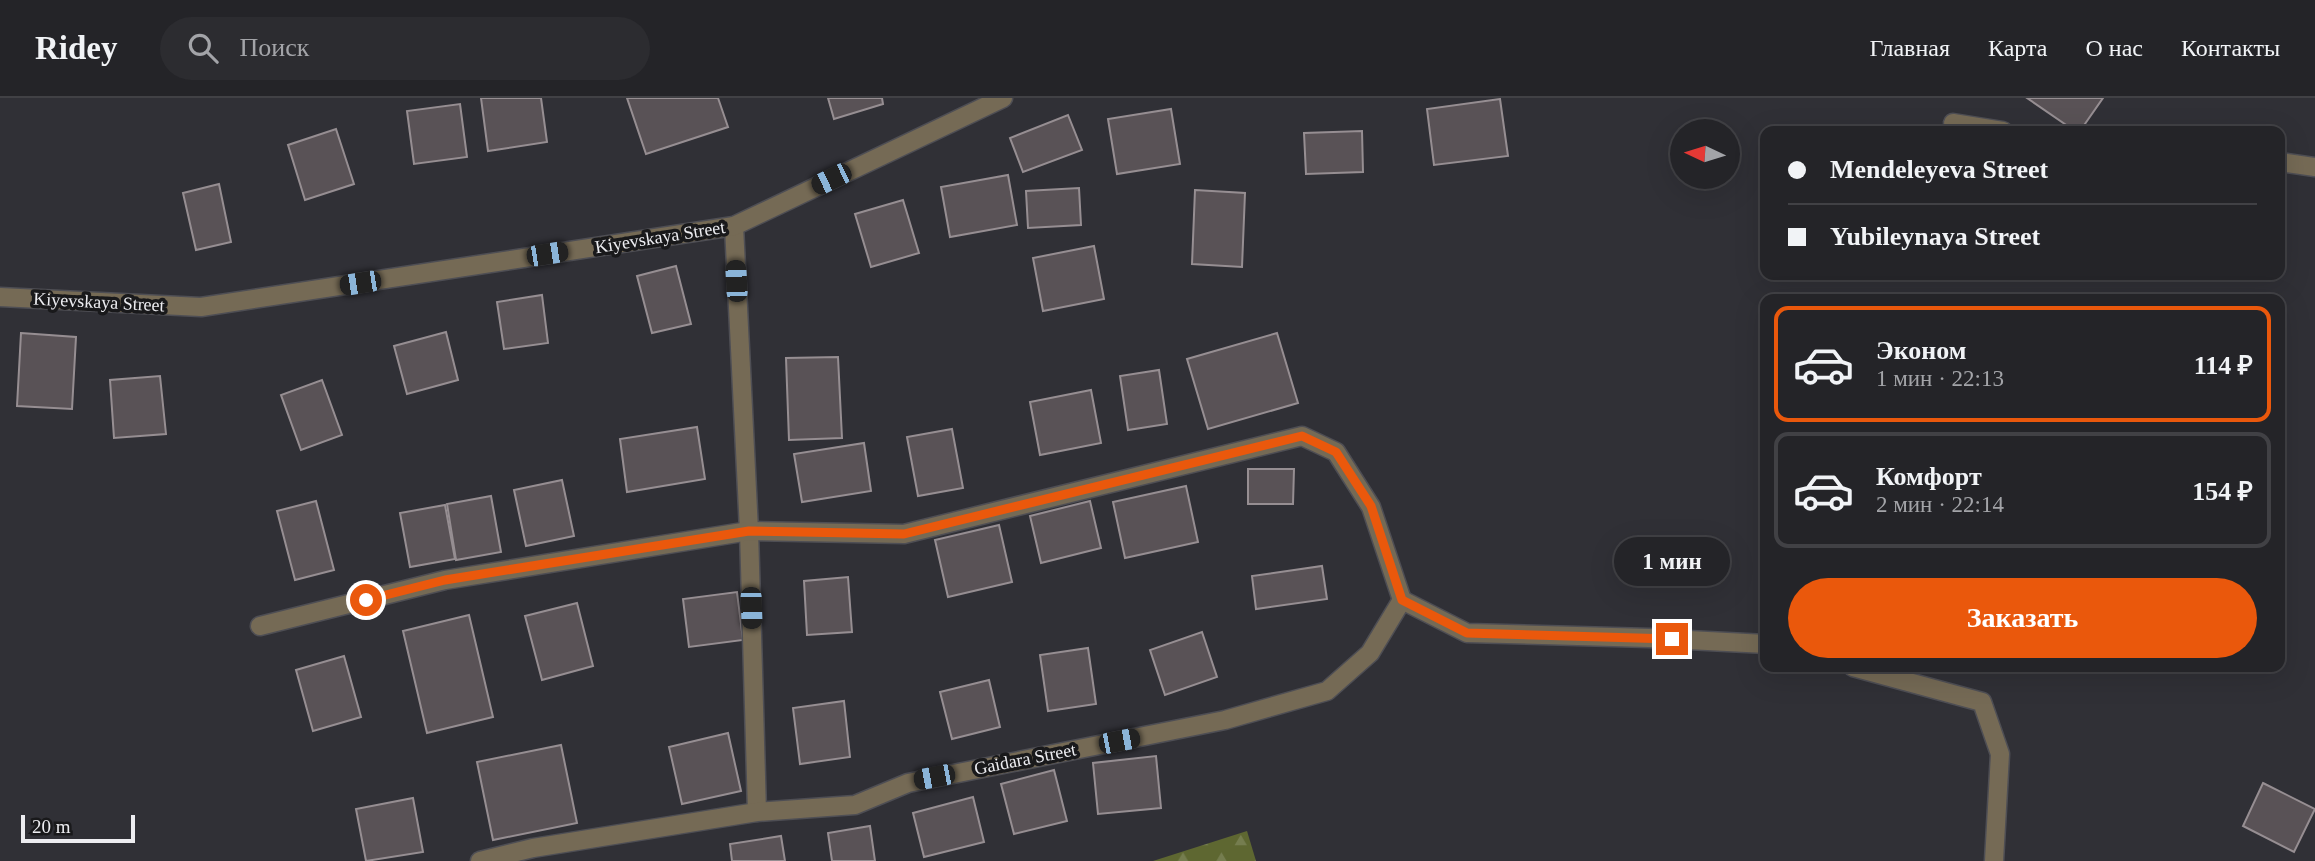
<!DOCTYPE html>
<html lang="ru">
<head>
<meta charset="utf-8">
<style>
	:root { --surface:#242428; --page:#2c2c30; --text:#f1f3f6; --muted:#a3a4a8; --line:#414145; --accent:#ea580c }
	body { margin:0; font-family:Georgia,serif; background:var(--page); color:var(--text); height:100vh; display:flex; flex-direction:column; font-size:26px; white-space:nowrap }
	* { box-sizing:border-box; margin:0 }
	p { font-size:23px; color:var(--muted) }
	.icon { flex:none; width:38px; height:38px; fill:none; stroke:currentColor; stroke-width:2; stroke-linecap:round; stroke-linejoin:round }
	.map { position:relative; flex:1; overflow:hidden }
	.details { position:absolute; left:1760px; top:196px; width:525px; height:378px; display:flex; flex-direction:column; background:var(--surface); border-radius:14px; box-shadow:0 7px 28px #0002,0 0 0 2px var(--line) }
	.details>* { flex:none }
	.guide { position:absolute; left:1760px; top:28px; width:525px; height:154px; border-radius:14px; box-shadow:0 7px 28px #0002,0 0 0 2px var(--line); display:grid; align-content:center; height:154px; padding:0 28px; background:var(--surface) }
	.needle { width:46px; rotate:274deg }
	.buttons { position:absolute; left:1670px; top:21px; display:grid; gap:14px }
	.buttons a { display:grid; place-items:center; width:70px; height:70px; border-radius:50%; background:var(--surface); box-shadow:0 7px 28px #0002,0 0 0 2px var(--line); font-size:35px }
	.scale { position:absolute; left:21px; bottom:18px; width:114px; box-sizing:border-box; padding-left:7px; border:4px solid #ededf1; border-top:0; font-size:19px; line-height:24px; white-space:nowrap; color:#ededf1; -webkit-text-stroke:5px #19191b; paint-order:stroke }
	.end { position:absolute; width:32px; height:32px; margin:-16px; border:9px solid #ea580c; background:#fff; box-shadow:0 0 0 4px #fff }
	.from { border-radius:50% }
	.bubble { position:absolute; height:49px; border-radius:24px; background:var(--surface); box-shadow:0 7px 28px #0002,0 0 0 2px var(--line); font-size:23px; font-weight:700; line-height:49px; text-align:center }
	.car { position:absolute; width:21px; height:42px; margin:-21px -10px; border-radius:9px; box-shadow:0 0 5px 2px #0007; background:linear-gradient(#222 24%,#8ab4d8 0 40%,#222 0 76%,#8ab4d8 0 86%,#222 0) }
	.guide b { display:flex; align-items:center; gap:24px; height:66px; font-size:26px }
	.guide b+b { border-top:2px solid var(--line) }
	.guide i { width:18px; height:18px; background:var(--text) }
	ul { padding:12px 0 0; list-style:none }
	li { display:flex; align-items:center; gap:21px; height:116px; margin:0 14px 10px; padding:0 14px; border:4px solid var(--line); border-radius:14px }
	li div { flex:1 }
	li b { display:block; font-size:26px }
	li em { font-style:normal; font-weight:700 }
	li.current { border-color:var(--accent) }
	li>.icon { width:63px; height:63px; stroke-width:1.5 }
	.action { display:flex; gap:14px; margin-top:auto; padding:14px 28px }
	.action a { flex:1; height:80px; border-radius:42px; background:var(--accent); color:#fff; font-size:28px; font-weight:700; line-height:80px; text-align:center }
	header { display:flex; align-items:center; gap:42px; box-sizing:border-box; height:98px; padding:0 35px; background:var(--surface); border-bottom:2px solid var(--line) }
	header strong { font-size:33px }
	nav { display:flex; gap:38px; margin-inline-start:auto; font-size:24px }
	.search { width:490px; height:63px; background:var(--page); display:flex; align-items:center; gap:18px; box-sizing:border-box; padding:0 24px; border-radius:38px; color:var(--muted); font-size:26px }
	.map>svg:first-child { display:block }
</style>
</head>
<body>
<header>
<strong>Ridey</strong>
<div class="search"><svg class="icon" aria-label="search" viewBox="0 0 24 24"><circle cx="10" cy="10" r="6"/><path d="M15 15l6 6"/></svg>Поиск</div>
<nav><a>Главная</a><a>Карта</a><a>О нас</a><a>Контакты</a></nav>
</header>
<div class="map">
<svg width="2315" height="763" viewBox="0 0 2315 763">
	<defs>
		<pattern id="forest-firs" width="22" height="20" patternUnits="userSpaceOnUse" patternTransform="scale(1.75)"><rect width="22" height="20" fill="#5e6731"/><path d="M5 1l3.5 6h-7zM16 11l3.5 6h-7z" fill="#757d4f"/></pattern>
	</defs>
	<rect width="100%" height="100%" fill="#303036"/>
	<path fill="url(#forest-firs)" d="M1247,733L1256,763H1153Z"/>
	<g fill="#595256" stroke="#968e92" stroke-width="2">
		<path d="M481,0H541L547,44L488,53Z"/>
		<path d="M627,0H718L728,29L646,56Z"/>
		<path d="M828,0H882L883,6L834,21Z"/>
		<path d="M2027,0H2103L2080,33H2075Z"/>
		<path d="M1500,1L1508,58L1434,67L1427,11Z"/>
		<path d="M460,6L467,59L414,66L407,13Z"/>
		<path d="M1171,11L1180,66L1117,76L1108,21Z"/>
		<path d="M1068,17L1082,52L1023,74L1010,40Z"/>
		<path d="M336,31L354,86L305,102L288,47Z"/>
		<path d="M1362,33L1363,74L1306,76L1304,35Z"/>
		<path d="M1008,77L1017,127L950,139L941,89Z"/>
		<path d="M219,86L231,144L196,152L183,95Z"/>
		<path d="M1079,90L1081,127L1028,130L1026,93Z"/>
		<path d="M1195,92L1245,95L1242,169L1192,166Z"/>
		<path d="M903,102L919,155L871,169L855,116Z"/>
		<path d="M1094,148L1104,201L1043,213L1033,160Z"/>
		<path d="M676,168L691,226L652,235L637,178Z"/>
		<path d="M542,197L548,245L504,251L497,204Z"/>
		<path d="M446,234L458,282L407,296L394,248Z"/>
		<path d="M21,235L76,239L72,311L17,308Z"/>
		<path d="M1277,235L1298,305L1208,331L1187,261Z"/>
		<path d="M838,259L842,340L789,342L786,260Z"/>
		<path d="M1159,272L1167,326L1128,332L1120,278Z"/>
		<path d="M160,278L166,336L114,340L110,282Z"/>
		<path d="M322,282L342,337L301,352L281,297Z"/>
		<path d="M1091,292L1101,345L1040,357L1030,304Z"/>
		<path d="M697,329L705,381L627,394L620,341Z"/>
		<path d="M952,331L963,390L918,398L907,339Z"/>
		<path d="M864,345L871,393L802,404L794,356Z"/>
		<path d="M1248,371H1294L1293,406H1248Z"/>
		<path d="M562,382L574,438L526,448L514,392Z"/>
		<path d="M1186,388L1198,444L1125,460L1113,404Z"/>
		<path d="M491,398L501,454L456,462L447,406Z"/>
		<path d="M316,403L334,472L295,482L277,413Z"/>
		<path d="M1090,403L1101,450L1041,465L1030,418Z"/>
		<path d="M445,407L455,461L410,469L400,415Z"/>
		<path d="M999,427L1012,484L948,499L935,442Z"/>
		<path d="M1322,468L1327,501L1256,511L1252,478Z"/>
		<path d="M848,479L852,534L807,537L804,483Z"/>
		<path d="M737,494L743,542L689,549L683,501Z"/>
		<path d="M577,505L593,568L542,582L525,518Z"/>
		<path d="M469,517L493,619L427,635L403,533Z"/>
		<path d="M1202,534L1217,579L1165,597L1150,552Z"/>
		<path d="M1088,550L1096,606L1048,613L1040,557Z"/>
		<path d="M344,558L361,619L313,633L296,572Z"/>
		<path d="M989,582L1000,629L952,641L940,594Z"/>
		<path d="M844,603L850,659L800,666L793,610Z"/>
		<path d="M728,635L741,693L682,706L669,649Z"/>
		<path d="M561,647L577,725L493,742L477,664Z"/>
		<path d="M1156,658L1161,710L1098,716L1093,665Z"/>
		<path d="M1054,672L1067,723L1014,736L1001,686Z"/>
		<path d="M2263,685L2315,711L2294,754L2243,728Z"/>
		<path d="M973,699L984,744L924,759L913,715Z"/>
		<path d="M413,700L423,754L366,763L356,711Z"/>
		<path d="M870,728L875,763H832L828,735Z"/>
		<path d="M781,738L785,763H732L730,746Z"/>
	</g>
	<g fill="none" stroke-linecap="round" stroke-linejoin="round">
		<g stroke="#4e4e54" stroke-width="21">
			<g id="minor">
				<path d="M1953,25L2003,33"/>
				<path d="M2280,64L2315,69"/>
				<path d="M734,128L749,433L757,714"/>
				<path d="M0,199L201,209L734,128L1003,0"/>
				<path d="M1402,502L1467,535L1649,540L1766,546"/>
				<path d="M260,528L445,482L749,433L904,436L1302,338L1336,354L1371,409L1402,502"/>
				<path d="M1853,569L1982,604L2000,656L1994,763"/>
				<path d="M480,763L533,750L757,714L855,707L908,685L1225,622L1327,593L1370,555L1402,502"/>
			</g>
		</g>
		<use href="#minor" stroke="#756a55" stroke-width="18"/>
	</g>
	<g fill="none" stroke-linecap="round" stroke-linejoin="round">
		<path stroke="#ea580c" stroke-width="9" d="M366,502L445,482L749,433L904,436L1302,338L1336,354L1371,408L1402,502L1467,535L1672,541"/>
	</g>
	<g text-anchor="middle" stroke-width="7" stroke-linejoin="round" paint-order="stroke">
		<g font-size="18" fill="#ededf1" stroke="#19191b">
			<text transform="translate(660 139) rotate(-9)" y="6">Kiyevskaya Street</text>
			<text transform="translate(99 204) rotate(3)" y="6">Kiyevskaya Street</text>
			<text transform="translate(1025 661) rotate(-11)" y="6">Gaidara Street</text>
		</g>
	</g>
</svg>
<div class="buttons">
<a><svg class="needle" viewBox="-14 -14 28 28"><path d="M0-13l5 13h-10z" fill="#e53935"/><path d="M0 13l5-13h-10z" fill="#a3a4a8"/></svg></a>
</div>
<div class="scale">20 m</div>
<i class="end from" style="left:366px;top:502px"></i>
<i class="end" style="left:1672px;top:541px"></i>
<div class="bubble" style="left:1614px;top:439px;width:116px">1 мин</div>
<i class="car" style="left:831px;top:81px;rotate:244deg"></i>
<i class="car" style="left:547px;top:156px;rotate:81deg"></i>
<i class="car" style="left:736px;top:183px;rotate:357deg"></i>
<i class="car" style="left:360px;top:185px;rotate:261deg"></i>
<i class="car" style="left:751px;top:510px;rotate:178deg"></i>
<i class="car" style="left:1119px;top:643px;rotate:79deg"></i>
<i class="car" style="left:934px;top:679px;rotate:259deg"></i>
<div class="guide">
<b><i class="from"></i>Mendeleyeva Street</b>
<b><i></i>Yubileynaya Street</b>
</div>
<section class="details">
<ul>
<li class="current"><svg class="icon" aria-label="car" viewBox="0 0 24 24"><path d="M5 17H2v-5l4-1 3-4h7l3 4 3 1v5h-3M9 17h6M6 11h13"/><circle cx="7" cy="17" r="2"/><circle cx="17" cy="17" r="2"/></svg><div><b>Эконом</b><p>1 мин · 22:13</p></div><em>114 ₽</em></li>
<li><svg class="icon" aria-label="car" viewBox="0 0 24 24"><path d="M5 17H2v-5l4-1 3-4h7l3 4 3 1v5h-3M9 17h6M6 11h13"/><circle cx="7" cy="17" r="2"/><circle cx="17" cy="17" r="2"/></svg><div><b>Комфорт</b><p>2 мин · 22:14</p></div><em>154 ₽</em></li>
</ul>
<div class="action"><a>Заказать</a></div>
</section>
</div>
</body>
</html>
